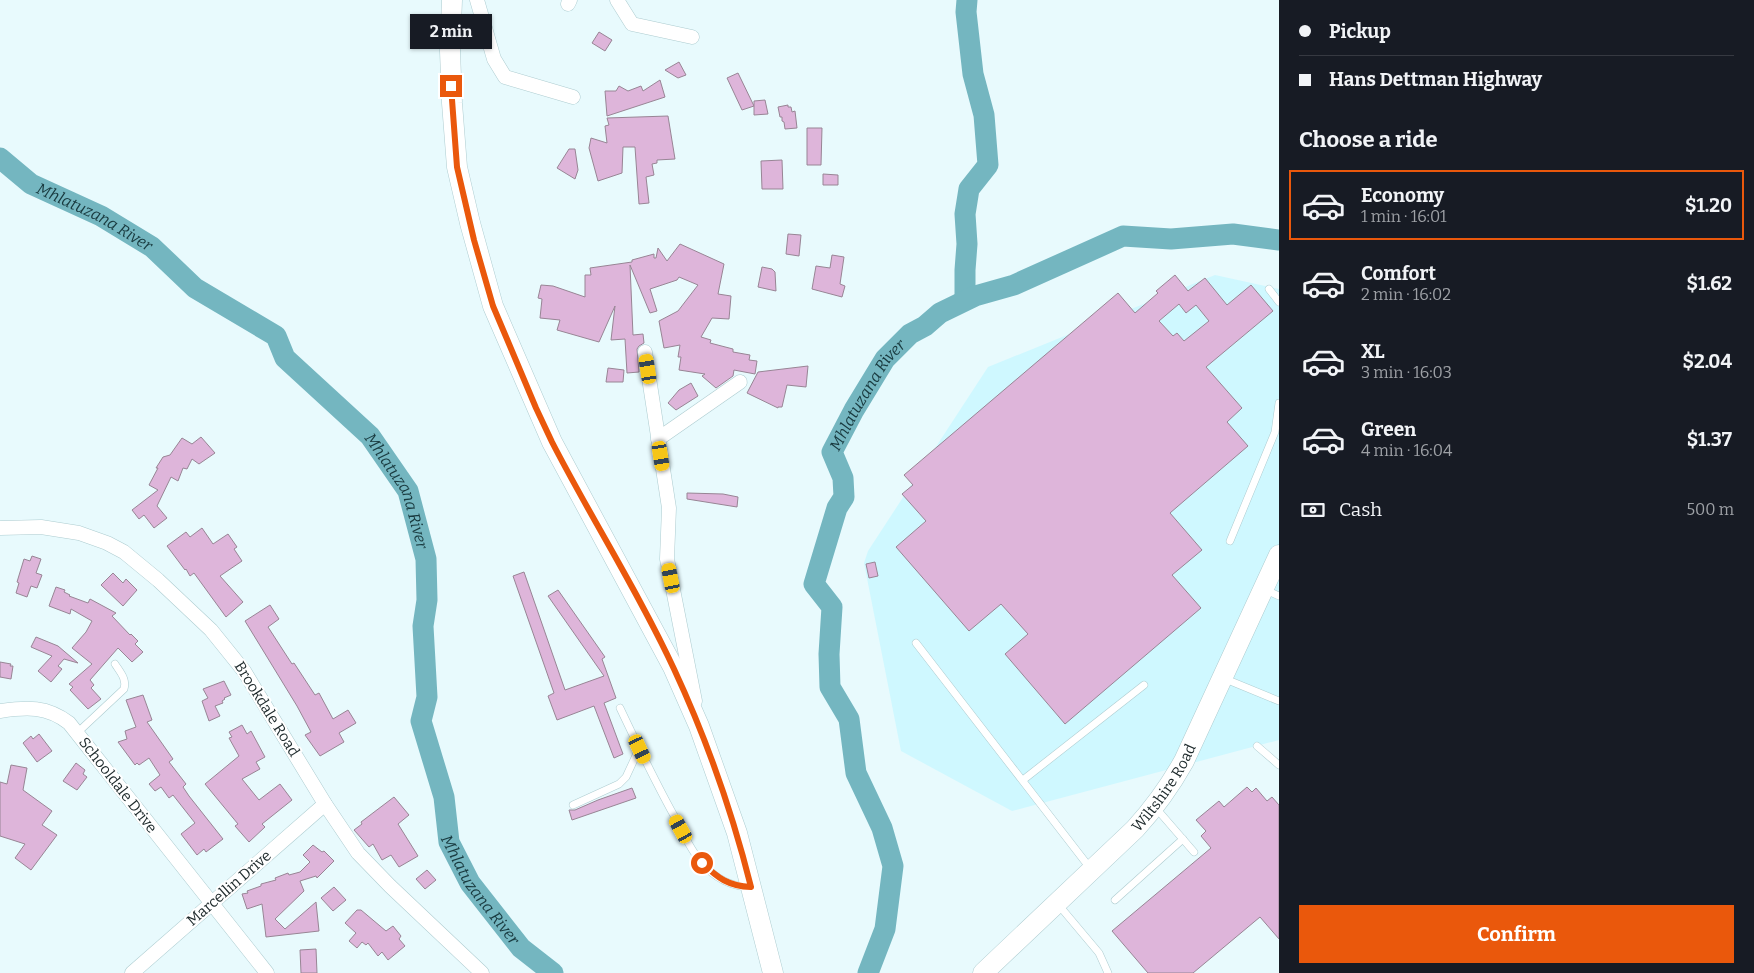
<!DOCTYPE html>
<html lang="en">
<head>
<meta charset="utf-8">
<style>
	:root { --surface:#171b24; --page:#242831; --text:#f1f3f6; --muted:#9ea1a6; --line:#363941; --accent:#ea580c }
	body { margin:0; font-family:Bitter,serif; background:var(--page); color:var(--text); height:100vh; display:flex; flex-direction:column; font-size:19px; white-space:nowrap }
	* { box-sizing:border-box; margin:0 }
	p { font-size:16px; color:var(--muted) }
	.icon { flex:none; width:28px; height:28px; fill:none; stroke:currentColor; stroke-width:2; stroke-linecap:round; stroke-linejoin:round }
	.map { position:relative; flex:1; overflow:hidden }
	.side { display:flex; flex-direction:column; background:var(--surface); width:475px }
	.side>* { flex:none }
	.guide { display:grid; align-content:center; height:110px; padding:0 20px; background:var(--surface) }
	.end { position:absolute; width:22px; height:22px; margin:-11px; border:6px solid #ea580c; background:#fff; box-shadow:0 0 0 2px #fff }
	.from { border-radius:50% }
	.bubble { position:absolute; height:35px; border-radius:0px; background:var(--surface); box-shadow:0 1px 4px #0004; font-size:16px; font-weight:700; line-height:35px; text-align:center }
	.car { position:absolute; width:15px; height:30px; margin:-15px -8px; border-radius:6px; box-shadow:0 0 4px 1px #0007; background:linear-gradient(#f5c518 24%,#345 0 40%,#f5c518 0 76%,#345 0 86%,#f5c518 0) }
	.guide b { display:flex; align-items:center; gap:18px; height:48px; font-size:19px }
	.guide b+b { border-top:1px solid var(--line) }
	.guide i { width:12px; height:12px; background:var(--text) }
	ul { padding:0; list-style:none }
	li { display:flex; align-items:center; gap:15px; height:70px; margin:0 10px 8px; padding:0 10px; border:2px solid transparent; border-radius:0px }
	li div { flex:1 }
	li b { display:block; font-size:19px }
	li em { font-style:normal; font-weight:700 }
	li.on { border-color:var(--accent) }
	li>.icon { width:45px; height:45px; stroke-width:1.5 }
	h2 { padding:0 20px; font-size:22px; line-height:60px }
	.pay { display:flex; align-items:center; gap:12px; height:55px; padding:0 20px; font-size:19px }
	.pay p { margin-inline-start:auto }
	.primary-button { display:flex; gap:10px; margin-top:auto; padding:10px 20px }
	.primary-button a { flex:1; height:58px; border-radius:0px; background:var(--accent); color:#fff; font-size:20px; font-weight:700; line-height:58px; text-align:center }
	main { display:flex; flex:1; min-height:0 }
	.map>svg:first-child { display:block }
</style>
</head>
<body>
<main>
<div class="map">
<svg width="1279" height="973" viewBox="0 0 1279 973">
	<rect width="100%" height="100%" fill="#e8fafd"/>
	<path fill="#cff8ff" d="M1215,275L1279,289V740L1012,811L901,751L864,563L868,551L988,367Z"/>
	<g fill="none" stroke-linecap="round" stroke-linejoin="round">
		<g stroke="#74b6c0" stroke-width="21">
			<path id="s1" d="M0,158L31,184L101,216L152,247L195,288L276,336L285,358L370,436L408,491L426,559L427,600L423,626L427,697L421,721L444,797L449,842L470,883L521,948L553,973"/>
			<path d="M965,300V270L967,244L965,214L969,189L988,165L984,115L973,74L966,12L967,0"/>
			<path id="s2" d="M868,973L885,929L893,866L882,828L856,773L849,719L830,687L829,654L832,607L814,584L837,508L844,497L843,478L832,452L854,410L885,359L910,334L925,326L940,313L975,296L1014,285L1123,236L1171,239L1233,234L1279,240"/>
		</g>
	</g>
	<g fill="#deb5da" stroke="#988595" fill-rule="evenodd">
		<path d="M599,32L612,40L605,51L592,43Z"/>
		<path d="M679,62L686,75L678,78L665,70Z"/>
		<path d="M738,73L754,106L742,110L727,78Z"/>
		<path d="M660,80L665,97L607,116L605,91H616L619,86L628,91L641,86L643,91Z"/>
		<path d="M765,100L768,114L754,115V101Z"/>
		<path d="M788,105V107H791L792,112L795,111L797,128L785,129L784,122L782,121V117H780L778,107Z"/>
		<path d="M668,116L675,159L657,160V163L652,164L654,175L646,177L649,203L639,204L635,147H623L622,173L598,181L589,148L591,138L607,143L605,126L609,125L607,118Z"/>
		<path d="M807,128H822L821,165H807Z"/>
		<path d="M569,149H575L578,170L575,179L557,168Z"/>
		<path d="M782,160L783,189H762L761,161Z"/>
		<path d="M823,174L838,175V185H823Z"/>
		<path d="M788,234L801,235L799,256L786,254Z"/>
		<path d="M680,244L724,264L718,294L731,296L729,319L712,318L701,337L711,340L710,343L733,349V352L750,355L749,360L757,361L755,374L734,370L733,376L716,388L702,376L705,374L679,370L681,357H678L680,345L664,348L659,321L678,311L698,285L679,277L677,280L650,289L657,311L650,313L630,265L633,335L643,334L644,343L639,346L637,349L639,372L627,373L625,339L611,340L615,306L599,342L557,330L560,320L540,318L542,299L538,298L541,285L553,286L585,297V275H591L590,268L632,262V260L654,254V258H656L658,248L667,261Z"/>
		<path d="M832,255L844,257L840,284L845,286L842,297L812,289L816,266L830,268Z"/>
		<path d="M762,267L772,269L775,272L776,291L758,287Z"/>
		<path d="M1175,275L1188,291L1205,278L1227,305L1251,285L1273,311L1206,367L1242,408L1227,422L1248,446L1170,513L1202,550L1172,575L1201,608L1065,724L1005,654L1028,634L1001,604L969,631L896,547L926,521L902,494L913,485L904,475L1118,293L1135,313L1158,293L1156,291ZM1179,304L1186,313L1196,305L1209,321L1184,341L1177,333L1173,336L1159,321Z"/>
		<path d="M808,366L806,387L787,385L782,407H778V408L747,393L758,372Z"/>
		<path d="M608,368L624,370L623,382H606Z"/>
		<path d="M691,383L698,396L676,410L668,403L679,390Z"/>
		<path d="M201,437L215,453L199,464L192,459L187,469L183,468L178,481L171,477L157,506L167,518L154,528L144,515L139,519L132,510L158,490L149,485L158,468H156L163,457L170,455L182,438L192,444Z"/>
		<path d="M687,493L723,494L738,497L737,507L687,499Z"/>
		<path d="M202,528L213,544L228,534L237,547L234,549L242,561L220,576L243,602L226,617L194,573L190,576L186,569L185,570L167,546L186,532L190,537Z"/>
		<path d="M32,556L41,559L36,573L42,575L37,588L31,586L27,597L16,593L19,583L17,582L24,559L30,561Z"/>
		<path d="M875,562L878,576L869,578L866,564Z"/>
		<path d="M524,572L565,690L604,676L548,596L558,590L605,657L602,659L616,698L604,703L623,754L614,758L594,706L557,720L548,696L554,693L513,576Z"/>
		<path d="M113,573L123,583L126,579L137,590L123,606L101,585Z"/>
		<path d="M56,587L65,590L64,592L70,595L69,596L88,603L90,599L116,613L112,616L130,635L131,634L138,641L135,644L143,652L132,662L118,648L90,680L94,685L91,688L101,699L88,709L70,690L73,687L69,684L92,664L72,648L86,632L92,621L71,609L70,614L49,606Z"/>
		<path d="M270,605L279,619L268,627L292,664L294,663L315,695L319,693L333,719L348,710L356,723L339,733L344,742L320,756L305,735L311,732L297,706L245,621Z"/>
		<path d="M36,637L58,646L78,663L64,659L58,666L62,669L51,682L38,671L52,656L31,647Z"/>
		<path d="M0,662L11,664L10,666H13L11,679L0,677Z"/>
		<path d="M224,681L231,695L224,698L225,699L222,701L223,703L215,706L220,716L209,721L202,701L208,698L203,689Z"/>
		<path d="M143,695L152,720L147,722L173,759L169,762L186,784L183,787L189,796L223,839L206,852L204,849L197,855L181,834L195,823L173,795L169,798L161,787L155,791L149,784L160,775L149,758L139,765L137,763L135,765L118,742L127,739L125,731L136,727L126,700Z"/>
		<path d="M242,725L247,734L251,731L265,757L256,762L260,769L242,779L259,800L280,784L292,800L262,824L265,827L249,842L235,826L238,824L205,784L239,756L229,738L232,737L229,732Z"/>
		<path d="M39,734L52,751L37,762L23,743L31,736L33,739Z"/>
		<path d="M76,763L85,770L83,774L87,777L77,790L63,781Z"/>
		<path d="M11,765L27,768L23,790L52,811L42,825L57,835L31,870L15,858L25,844L0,836V782L7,784Z"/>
		<path d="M1247,787L1252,792L1256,788L1267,801L1272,797L1279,805V939L1260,917L1193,973H1148L1112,931L1211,848L1201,836L1206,831L1196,820L1219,801L1224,807Z"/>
		<path d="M632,788L636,798L572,820L569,810H575L598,800Z"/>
		<path d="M394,797L409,815L398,824L418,856L399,867L391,855L382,860L373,844L369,847L354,830L362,824L361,822Z"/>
		<path d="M313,845L322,852L324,851L334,861L317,878L316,876L300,881L304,891L275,919L285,929L316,902L319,931L266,937L262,904L247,909L242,894L248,893L247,891L261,886V884L276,880L275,878L288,873L289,875L300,872L310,862L303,855Z"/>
		<path d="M427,870L436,880L425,889L416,879Z"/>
		<path d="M334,887L346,900L333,911L321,898Z"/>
		<path d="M357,910H361L386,931L393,926L401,936L399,939L405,946L388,960L382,952L378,956L368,943L366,945L362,942L357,948L349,941L356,933L345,923Z"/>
		<path d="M316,949L317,973H301L300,950Z"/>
	</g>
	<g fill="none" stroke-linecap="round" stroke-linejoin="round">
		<g stroke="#adccd0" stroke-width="8">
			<g id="lane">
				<path d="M1269,289L1279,302"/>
				<path d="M1230,541L1275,432L1279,403"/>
				<path d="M1264,589L1279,596"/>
				<path d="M916,643L1090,868"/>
				<path d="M1223,678L1279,701"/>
				<path d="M620,708C638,746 656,784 677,821C684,835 691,851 702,863C714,877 730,886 748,887"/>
				<path d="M77,733L124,689C127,679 120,672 115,664"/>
				<path d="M1257,746L1279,765"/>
				<path d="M1023,780L1144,685"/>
				<path d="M573,805L619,784L626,777L639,749"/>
				<path d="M1155,807L1194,852"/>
				<path d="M1115,900L1183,839"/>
				<path d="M1057,903L1099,953L1108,973"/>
			</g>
		</g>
		<g stroke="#adccd0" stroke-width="15">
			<g id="street">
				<path d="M477,0L494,59L505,77L573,97"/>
				<path d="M617,0L632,24L692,37"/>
				<path d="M568,4L570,0"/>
				<path d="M645,352L669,508L667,559L695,701"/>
				<path d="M658,439L740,382"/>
				<path d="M0,528L41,527L79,533L107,543L124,552L158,580L211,630L244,671L325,804L358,853L390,886L482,973"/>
				<path d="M0,711C27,707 47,706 69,723L267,973"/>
				<path d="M132,973L325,804"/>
			</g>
		</g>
		<g stroke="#adccd0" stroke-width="21">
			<g id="secondary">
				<path d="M452,0L450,51L452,103L457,167L470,223L493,306L552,442L673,667L699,726L737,833L773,973"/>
				<path id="s3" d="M983,973L1135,829C1155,807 1170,786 1184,761L1279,555"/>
			</g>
		</g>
		<use href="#lane" stroke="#fff" stroke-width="7"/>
		<use href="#street" stroke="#fff" stroke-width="14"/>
		<use href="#secondary" stroke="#fff" stroke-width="20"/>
	</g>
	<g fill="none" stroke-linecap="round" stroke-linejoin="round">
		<path stroke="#ea580c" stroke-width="6" d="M451,86L457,167L474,240L493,306L536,408L552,442C591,518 638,591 674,669C707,740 732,811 751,887C728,886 718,878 702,863"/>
	</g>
	<g text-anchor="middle" stroke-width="4" stroke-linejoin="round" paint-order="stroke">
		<g font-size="15" fill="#1c282a" stroke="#fff">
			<text transform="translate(267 709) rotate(58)" y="5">Brookdale Road</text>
			<text transform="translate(118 785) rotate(52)" y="5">Schooldale Drive</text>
			<text dy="5" stroke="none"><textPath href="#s3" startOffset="260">Wiltshire Road</textPath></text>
			<text transform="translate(229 888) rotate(-41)" y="5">Marcellin Drive</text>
		</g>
		<g font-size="16" font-style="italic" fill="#193a3f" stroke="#fff">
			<text dy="6" stroke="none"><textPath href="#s1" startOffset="112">Mhlatuzana River</textPath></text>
			<text dy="6" stroke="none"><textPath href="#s2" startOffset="619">Mhlatuzana River</textPath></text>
			<text dy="6" stroke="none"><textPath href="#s1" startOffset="532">Mhlatuzana River</textPath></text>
			<text dy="6" stroke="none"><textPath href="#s1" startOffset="952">Mhlatuzana River</textPath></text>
		</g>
	</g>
</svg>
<i class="end from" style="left:702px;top:863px"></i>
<i class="end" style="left:451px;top:86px"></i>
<div class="bubble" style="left:410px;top:14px;width:82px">2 min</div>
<i class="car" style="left:648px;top:369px;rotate:351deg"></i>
<i class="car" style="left:661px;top:456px;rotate:171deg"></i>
<i class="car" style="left:671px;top:578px;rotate:349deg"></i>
<i class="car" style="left:640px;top:749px;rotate:155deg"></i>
<i class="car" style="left:681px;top:829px;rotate:331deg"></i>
</div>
<section class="side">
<div class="guide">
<b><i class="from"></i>Pickup</b>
<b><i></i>Hans Dettman Highway</b>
</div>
<h2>Choose a ride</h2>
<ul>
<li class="on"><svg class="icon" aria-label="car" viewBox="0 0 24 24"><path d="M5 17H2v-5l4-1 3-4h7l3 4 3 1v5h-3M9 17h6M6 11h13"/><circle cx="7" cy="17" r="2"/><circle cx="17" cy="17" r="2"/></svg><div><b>Economy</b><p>1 min · 16:01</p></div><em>$1.20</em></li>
<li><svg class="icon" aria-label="car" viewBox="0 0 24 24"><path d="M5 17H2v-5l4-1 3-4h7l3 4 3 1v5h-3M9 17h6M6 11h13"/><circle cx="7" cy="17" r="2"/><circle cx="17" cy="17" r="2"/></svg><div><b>Comfort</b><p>2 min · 16:02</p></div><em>$1.62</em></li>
<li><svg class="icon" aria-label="car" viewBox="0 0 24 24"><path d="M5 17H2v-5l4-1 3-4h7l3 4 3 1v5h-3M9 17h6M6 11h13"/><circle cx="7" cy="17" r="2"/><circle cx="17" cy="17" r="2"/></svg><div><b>XL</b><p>3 min · 16:03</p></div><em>$2.04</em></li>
<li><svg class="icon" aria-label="car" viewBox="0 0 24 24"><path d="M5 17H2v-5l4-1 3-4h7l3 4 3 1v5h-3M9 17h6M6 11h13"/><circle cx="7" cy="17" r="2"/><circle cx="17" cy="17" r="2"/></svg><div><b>Green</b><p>4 min · 16:04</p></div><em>$1.37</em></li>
</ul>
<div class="pay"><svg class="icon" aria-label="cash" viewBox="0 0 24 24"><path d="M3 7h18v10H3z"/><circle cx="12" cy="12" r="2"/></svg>Cash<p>500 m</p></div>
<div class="primary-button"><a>Confirm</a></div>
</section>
</main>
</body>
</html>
